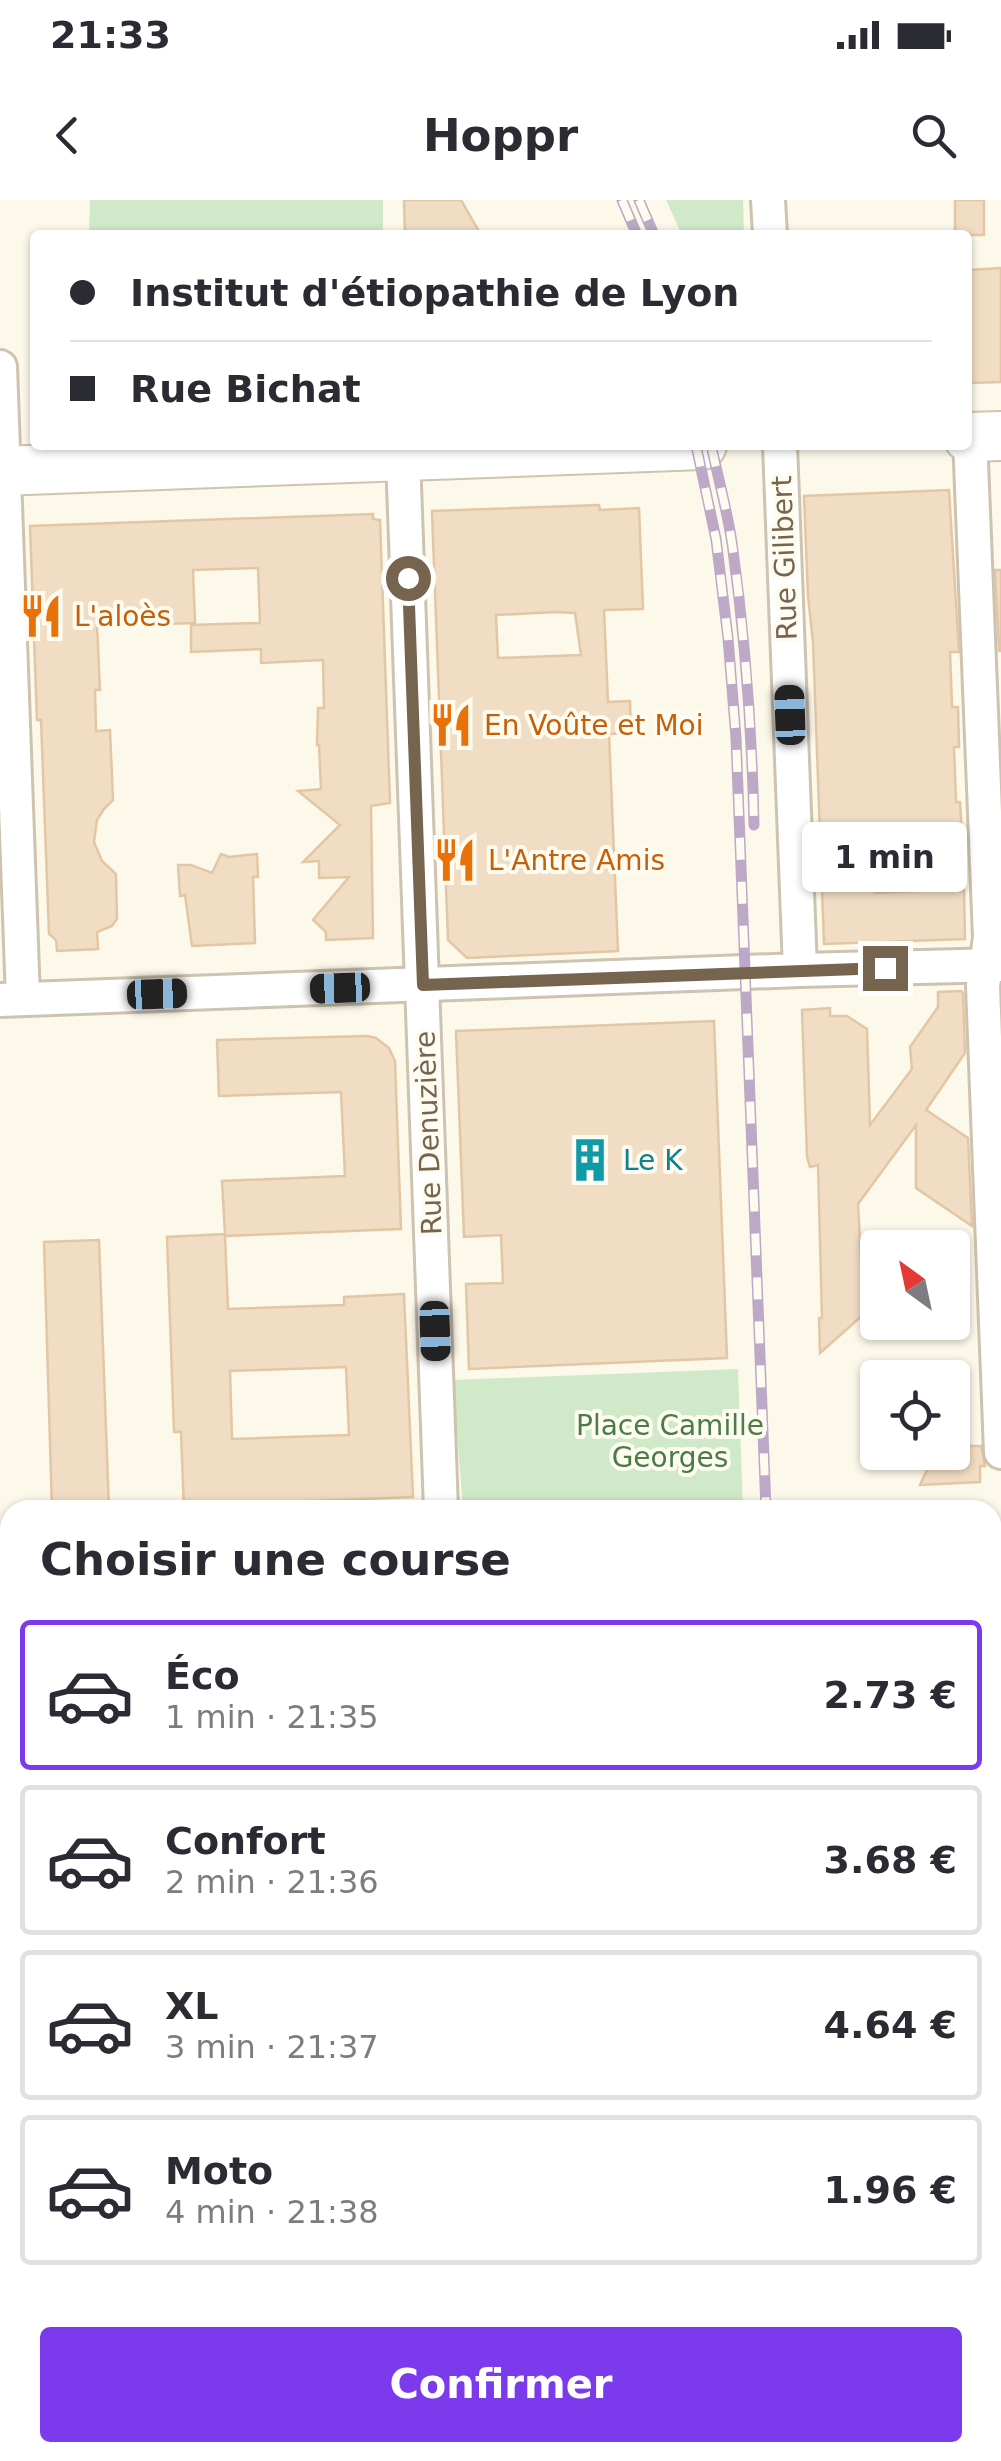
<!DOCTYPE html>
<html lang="fr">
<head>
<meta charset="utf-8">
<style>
	:root { --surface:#fff; --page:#f2f2f3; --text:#2b2b33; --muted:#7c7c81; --line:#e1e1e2; --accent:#7c3aed }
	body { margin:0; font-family:"DejaVu Sans",sans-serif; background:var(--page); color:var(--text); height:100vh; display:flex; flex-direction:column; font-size:38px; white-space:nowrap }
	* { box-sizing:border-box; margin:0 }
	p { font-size:32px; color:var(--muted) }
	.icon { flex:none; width:55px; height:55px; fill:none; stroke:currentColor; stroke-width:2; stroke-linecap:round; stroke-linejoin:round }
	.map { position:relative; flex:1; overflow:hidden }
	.panel { position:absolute; left:0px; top:1300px; width:1002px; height:962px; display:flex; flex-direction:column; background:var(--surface); border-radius:30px 30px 0 0; box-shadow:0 2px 8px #0004 }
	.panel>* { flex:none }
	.banner { position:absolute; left:30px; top:30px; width:942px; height:220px; border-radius:10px; box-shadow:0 2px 8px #0004; display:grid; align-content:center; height:220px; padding:0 40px; background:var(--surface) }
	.needle { width:65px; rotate:327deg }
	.fabs { position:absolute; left:860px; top:1030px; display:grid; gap:20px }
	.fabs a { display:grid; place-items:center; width:110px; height:110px; border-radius:10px; background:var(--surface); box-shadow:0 2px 8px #0004; font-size:50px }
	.end { position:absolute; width:45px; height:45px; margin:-22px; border:12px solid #77644e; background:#fff; box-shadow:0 0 0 5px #fff }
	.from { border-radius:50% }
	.bubble { position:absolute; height:70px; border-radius:10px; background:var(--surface); box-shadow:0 2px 8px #0004; font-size:32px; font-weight:700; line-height:70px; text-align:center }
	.car { position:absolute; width:30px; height:60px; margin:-30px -15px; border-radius:12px; box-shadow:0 0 8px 2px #0007; background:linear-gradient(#222 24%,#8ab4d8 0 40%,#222 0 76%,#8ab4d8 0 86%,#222 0) }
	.banner b { display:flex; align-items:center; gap:35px; height:95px; font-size:38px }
	.banner b+b { border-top:2px solid var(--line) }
	.banner i { width:25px; height:25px; background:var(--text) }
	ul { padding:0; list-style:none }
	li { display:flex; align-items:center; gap:30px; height:150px; margin:0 20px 15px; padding:0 20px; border:5px solid var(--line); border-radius:10px }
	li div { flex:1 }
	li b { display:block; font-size:38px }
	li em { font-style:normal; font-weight:700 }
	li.selected { border-color:var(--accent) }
	li>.icon { width:90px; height:90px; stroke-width:1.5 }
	h2 { padding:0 40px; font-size:45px; line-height:120px }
	.button { display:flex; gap:20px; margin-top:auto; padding:20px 40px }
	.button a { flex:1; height:115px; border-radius:10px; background:var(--accent); color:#fff; font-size:40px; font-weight:700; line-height:115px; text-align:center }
	.status { display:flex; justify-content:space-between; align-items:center; height:70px; padding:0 50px; background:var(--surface); direction:ltr }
	.status svg { height:28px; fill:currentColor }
	header { display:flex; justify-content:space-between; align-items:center; height:130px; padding:0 40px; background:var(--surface); font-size:45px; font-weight:700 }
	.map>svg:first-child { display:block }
</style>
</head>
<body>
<div class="status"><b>21:33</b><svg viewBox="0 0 49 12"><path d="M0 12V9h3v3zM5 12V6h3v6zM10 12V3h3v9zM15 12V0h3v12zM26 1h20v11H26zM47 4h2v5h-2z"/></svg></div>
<header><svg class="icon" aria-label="back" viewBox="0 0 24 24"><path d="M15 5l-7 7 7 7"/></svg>Hoppr<svg class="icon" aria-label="search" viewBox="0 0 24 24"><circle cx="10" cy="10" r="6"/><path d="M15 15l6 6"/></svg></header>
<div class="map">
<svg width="1001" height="2261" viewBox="0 0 1001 2261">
	<rect width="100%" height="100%" fill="#fcf8ea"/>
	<g fill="#d0eac9">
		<path d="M90,0H383V33L89,35Z"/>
		<path d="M666,0H743L744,35H682Z"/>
		<path d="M738,1169L743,1310H463L453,1180Z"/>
	</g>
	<g fill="#f1ddc3" stroke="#e3c7a4" stroke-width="2.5" fill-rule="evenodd">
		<path d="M404,0H461L481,35H405Z"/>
		<rect x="955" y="0" width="29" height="35"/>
		<path d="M1001,68V182L968,183V70Z"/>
		<path d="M949,290L959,452H950L952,507H958L959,547H954L956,602H960L961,616L962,642L957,643L959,690H964L965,739L824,744L813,442L808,396L804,296ZM916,631L918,691L875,693L872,634Z"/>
		<path d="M599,305L600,310L639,308L643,409L604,410L608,502L630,501L631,533L609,534L618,751L467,758L448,740L432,311ZM556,412L575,413L581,455L498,458L496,415Z"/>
		<path d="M373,314V319L380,320L390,603L371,606L373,738L326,740V732L313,720L349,677L319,678V661L303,662L340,625L298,591L321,589L319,545H317L318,508H324L323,460L261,463V449L191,452V425L260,423L258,368L193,370L195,423L97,426L100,490H95L96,531L110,530L113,600L104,609L97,620L94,642L102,661L116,674L117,719L112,726L97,732L98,749L57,751L56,740L49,734L41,520H37L30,326Z"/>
		<path d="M995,370H1001V451H999Z"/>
		<path d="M221,654L229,657L257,654L258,677H253L255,743L192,746L185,695L180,696L178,665H191L212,673Z"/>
		<path d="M961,791L963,793L965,853L926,910L968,938L972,1026L916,988V925L858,1004L864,1114L820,1153L819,1118H822L818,965L810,967L807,957L802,810L830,808V816H847L867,829L870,925L912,869L910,847L938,807V792Z"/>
		<path d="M714,821L727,1158L469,1169L466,1084L503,1083L501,1035L464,1037L456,831Z"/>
		<path d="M367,836L376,838L389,848L395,861L401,1029L225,1036L228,1109L344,1105V1097L404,1094L413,1297L235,1304V1310H184L181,1232H174L167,1037L225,1034L222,981L345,976L341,892L219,896L217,840ZM346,1167L349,1235L232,1239L230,1171Z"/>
		<path d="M99,1040L109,1310H52L44,1042Z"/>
		<path d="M952,1246H981L985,1266H980V1282L920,1285L935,1252H952Z"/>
	</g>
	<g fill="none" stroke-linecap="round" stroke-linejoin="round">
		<g stroke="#cec3b0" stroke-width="38">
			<g id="street">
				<path d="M768,0L770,35"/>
				<path d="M0,167L23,799"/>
				<path d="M970,237L990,738L983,786L1001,1252"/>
				<path d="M780,245L800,770"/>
				<path d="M403,257L441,1310"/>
				<path d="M0,800L800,770L1001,765"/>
				<path d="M992,1832H1001"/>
				<path d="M0,1871H10"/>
				<path d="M480,2252L481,2261"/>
			</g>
		</g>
		<g stroke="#d1c4ae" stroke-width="52">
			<g id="secondary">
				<path d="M968,237L1001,236"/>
				<path d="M0,271L702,245"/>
			</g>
		</g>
		<use href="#street" stroke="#fff" stroke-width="32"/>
		<use href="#secondary" stroke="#fff" stroke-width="48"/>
		<g stroke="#bea8c7" stroke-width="11">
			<g id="rail">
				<path d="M622,0L637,35"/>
				<path d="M639,0L654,35"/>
				<path d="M696,245L716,339L728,438L736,538L766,1310"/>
				<path d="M711,245C718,277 727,310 732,343C745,436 752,531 754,625"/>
				<path d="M817,2252V2261"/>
			</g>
		</g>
		<use href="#rail" stroke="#fefcf1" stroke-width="8" stroke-dasharray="22" stroke-linecap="butt"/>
	</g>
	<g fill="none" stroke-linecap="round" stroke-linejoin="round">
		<path stroke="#77644e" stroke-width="12" d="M408,378L423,785L885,768"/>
	</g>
	<defs>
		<g id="restaurant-bare" transform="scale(3.45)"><path d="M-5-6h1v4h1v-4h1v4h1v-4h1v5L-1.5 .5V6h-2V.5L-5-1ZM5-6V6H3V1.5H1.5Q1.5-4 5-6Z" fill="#e8710a" stroke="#fefcf1" stroke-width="2.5" paint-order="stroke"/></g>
		<g id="building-bare" transform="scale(3.45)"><path d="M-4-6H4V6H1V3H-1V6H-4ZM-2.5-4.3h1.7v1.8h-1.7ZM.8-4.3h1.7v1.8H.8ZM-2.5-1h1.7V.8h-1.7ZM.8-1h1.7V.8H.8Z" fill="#0f9aa8" stroke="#fefcf1" stroke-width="2.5" paint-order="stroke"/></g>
	</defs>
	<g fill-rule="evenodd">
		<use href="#restaurant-bare" x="41" y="416"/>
		<use href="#restaurant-bare" x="451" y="525"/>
		<use href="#restaurant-bare" x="455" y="660"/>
		<use href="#building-bare" x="590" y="960"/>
	</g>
	<g text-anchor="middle" stroke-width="8" stroke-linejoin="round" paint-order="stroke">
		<g font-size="28" fill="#77644e" stroke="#fefcf1">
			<text transform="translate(784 358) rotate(-92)" y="10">Rue Gilibert</text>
			<text transform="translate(428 933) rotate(-92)" y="10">Rue Denuzière</text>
		</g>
		<g font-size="28" fill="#c56008" stroke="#fefcf1" text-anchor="start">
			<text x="74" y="426">L'aloès</text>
			<text x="484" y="535">En Voûte et Moi</text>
			<text x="488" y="670">L'Antre Amis</text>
		</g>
		<g font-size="28" fill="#0d838f" stroke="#fefcf1" text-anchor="start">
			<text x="623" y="970">Le K</text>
		</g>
		<g font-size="28" fill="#4c7c46" stroke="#fefcf1">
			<text x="670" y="1235">Place Camille<tspan x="670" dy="32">Georges</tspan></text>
		</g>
	</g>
</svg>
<div class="fabs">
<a><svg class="needle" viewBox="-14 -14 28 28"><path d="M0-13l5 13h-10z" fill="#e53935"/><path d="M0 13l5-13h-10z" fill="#7c7c81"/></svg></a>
<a><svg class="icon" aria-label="locate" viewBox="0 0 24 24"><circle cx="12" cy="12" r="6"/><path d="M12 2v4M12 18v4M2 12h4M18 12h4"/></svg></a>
</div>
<i class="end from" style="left:408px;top:378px"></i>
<i class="end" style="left:885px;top:768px"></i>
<div class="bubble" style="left:802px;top:622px;width:165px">1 min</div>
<i class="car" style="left:790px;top:515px;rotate:358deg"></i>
<i class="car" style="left:340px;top:788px;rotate:268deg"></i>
<i class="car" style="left:157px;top:794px;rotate:88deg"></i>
<i class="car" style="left:435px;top:1131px;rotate:178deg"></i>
<div class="banner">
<b><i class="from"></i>Institut d'étiopathie de Lyon</b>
<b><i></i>Rue Bichat</b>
</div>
<section class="panel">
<h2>Choisir une course</h2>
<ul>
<li class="selected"><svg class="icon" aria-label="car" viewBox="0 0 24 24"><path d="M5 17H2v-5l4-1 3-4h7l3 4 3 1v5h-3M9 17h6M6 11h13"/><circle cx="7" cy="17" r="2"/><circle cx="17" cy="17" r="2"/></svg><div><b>Éco</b><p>1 min · 21:35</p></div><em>2.73 €</em></li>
<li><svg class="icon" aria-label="car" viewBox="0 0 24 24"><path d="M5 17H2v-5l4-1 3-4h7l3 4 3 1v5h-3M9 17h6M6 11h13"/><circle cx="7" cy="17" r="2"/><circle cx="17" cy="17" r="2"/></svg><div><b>Confort</b><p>2 min · 21:36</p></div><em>3.68 €</em></li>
<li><svg class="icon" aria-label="car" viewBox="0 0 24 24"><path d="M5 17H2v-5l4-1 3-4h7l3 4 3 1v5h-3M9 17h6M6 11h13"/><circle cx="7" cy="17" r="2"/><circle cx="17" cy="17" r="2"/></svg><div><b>XL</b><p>3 min · 21:37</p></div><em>4.64 €</em></li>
<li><svg class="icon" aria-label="car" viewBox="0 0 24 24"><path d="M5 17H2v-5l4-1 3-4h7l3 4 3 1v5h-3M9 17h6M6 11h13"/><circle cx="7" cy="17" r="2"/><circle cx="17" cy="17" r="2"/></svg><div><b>Moto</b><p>4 min · 21:38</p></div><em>1.96 €</em></li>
</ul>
<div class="button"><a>Confirmer</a></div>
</section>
</div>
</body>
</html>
